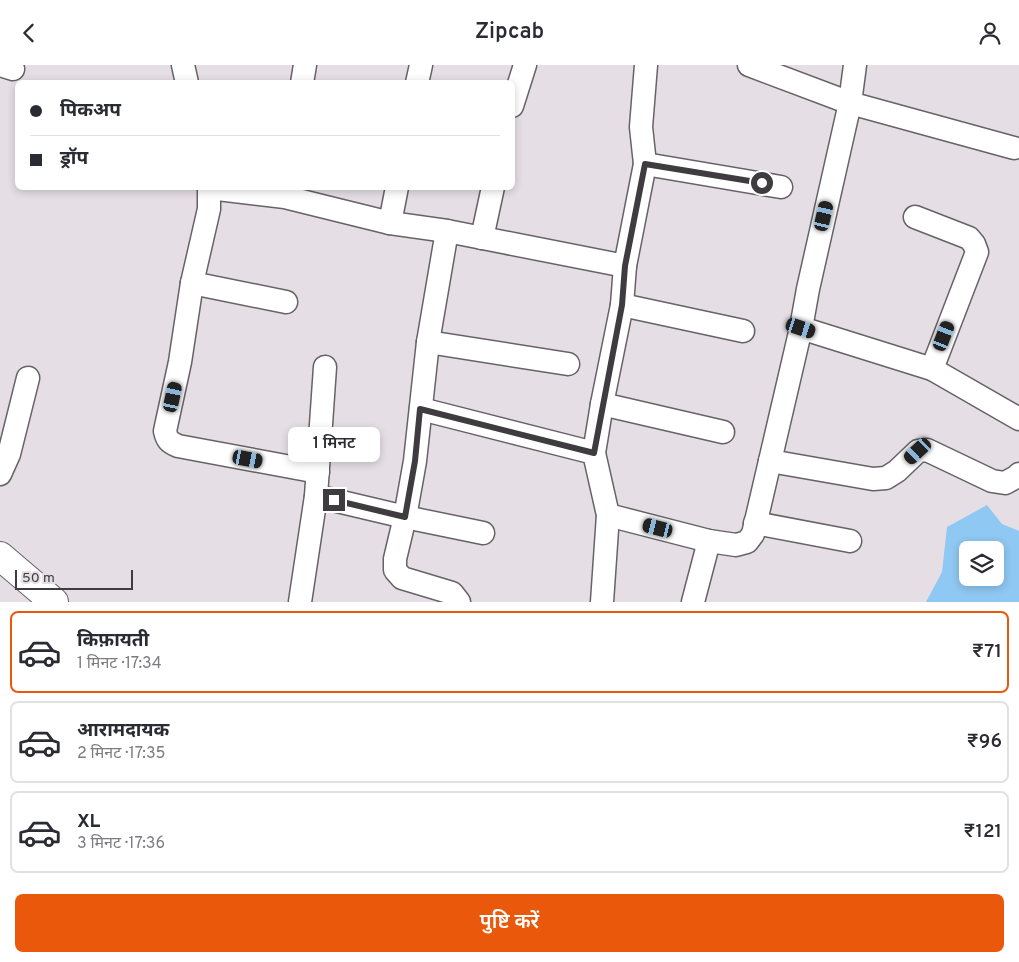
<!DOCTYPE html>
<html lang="hi">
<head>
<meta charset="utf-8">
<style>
	:root { --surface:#fff; --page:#f2f2f3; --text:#2b2b33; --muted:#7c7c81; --line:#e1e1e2; --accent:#ea580c }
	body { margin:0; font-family:Overpass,"Noto Sans Devanagari",sans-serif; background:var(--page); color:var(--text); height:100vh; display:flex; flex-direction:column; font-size:19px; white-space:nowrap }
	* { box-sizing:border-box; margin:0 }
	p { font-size:16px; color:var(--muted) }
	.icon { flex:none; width:28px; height:28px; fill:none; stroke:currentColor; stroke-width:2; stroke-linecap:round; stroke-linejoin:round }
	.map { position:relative; height:537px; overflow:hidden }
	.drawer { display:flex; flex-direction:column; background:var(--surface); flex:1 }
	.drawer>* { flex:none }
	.guide { position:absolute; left:15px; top:15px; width:500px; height:110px; border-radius:8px; box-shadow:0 2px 8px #0003; display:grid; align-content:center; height:110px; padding:0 15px; background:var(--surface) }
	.controls { position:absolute; left:959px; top:476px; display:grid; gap:10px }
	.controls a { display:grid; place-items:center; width:45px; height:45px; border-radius:8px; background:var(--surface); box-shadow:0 2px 8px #0003; font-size:25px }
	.scale { position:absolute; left:15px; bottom:12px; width:118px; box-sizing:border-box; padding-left:5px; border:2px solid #3e3c3e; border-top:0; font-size:14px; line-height:18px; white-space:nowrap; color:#3e3c3e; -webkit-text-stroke:4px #e5dfe5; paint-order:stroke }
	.end { position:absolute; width:22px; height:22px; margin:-11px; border:6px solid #3e3c3e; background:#fff; box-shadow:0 0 0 2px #fff }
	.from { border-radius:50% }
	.bubble { position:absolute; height:35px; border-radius:8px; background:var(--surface); box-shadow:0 2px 8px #0003; font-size:16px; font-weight:600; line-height:35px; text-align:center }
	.car { position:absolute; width:15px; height:30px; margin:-15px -8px; border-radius:6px; box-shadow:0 0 4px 1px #0007; background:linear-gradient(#222 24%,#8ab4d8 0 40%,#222 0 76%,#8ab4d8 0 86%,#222 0) }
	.guide b { display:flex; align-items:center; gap:18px; height:48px; font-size:19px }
	.guide b+b { border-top:1px solid var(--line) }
	.guide i { width:12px; height:12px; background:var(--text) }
	ul { padding:9px 0 0; list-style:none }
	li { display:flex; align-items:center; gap:15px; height:82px; margin:0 10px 8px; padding:0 5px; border:2px solid var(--line); border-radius:8px }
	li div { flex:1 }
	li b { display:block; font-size:19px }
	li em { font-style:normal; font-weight:600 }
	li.active { border-color:var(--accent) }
	li>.icon { width:45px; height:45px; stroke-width:1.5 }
	.cta { display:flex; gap:10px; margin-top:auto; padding:10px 15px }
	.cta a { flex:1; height:58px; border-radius:8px; background:var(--accent); color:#fff; font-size:20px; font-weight:600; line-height:58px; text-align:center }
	header { display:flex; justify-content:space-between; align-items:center; height:65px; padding:0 15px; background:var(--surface); font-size:22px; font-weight:600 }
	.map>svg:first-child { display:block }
</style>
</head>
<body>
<header><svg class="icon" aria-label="back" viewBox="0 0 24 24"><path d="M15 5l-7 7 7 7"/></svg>Zipcab<svg class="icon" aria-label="person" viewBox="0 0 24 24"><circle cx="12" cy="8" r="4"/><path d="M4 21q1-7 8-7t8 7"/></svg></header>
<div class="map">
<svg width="1019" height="537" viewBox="0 0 1019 537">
	<rect width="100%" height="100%" fill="#e5dfe5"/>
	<path fill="#8fc8f3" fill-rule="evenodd" d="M987,440L1002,459L1019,466V537H926L942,507L947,462ZM968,485H995V512H968Z"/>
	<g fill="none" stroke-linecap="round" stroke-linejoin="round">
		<g stroke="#676267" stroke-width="25">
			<g id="minor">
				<path d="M0,0L13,4"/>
				<path d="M183,0L187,18"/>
				<path d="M749,0L850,38L1014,83"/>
				<path d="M302,18L305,0"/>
				<path d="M417,18L421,0"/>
				<path d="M512,41L525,0"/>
				<path d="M645,99L781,122"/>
				<path d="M209,122V144L192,218L180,297L165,366C167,375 169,377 178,381L318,407"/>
				<path d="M209,123L285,132L390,158L447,166L625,201"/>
				<path d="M915,152L969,173L974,179L977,187L932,304"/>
				<path d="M390,158L397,122"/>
				<path d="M447,166L428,277L415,396L405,452L395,494V505L402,513L452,528L459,537"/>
				<path d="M482,173L493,122"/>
				<path d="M192,218L286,237"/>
				<path d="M622,240L743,266"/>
				<path d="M801,263L932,304L1019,354"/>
				<path d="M428,277L568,299"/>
				<path d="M602,339L723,367"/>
				<path d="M421,344L594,388"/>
				<path d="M770,396L873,414L886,413L897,406L918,386L927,385L992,416L1005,418L1016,412L1019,409"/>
				<path d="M0,409L9,389L28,313"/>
				<path d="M316,431L405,452L483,468"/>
				<path d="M608,450L709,476L736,480L747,477L753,469L801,263L808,224L850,38L855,0"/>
				<path d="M755,458L850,476"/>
				<path d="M300,537L316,431L325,302"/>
				<path d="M602,537L608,450L594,388L602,339L622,240L625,201L645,99L641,62L646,0"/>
				<path d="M693,537L709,476"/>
			</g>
		</g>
		<g stroke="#676267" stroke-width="30">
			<path id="major" d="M0,491L54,537"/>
		</g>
		<use href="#minor" stroke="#fff" stroke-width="22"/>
		<use href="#major" stroke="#fff" stroke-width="28"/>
	</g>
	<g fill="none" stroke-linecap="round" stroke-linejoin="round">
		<path stroke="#3e3c3e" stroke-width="6" d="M334,435L405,452L415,396L420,344L594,388L622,240L625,201L645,99L762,118"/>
	</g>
</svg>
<div class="controls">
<a><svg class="icon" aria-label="layers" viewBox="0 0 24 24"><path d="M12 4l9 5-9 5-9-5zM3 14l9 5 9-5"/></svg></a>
</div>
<div class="scale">50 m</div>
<i class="end from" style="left:762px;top:118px"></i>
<i class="end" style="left:334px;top:435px"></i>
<div class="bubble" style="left:288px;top:362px;width:92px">1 मिनट</div>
<i class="car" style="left:824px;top:151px;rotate:13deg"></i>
<i class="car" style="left:801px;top:263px;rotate:108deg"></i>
<i class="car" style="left:944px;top:271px;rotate:21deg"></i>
<i class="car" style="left:173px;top:332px;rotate:12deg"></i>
<i class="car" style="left:918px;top:386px;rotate:227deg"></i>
<i class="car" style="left:248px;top:394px;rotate:101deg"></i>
<i class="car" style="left:658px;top:463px;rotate:284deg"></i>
<div class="guide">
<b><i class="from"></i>पिकअप</b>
<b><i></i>ड्रॉप</b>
</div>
</div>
<section class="drawer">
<ul>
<li class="active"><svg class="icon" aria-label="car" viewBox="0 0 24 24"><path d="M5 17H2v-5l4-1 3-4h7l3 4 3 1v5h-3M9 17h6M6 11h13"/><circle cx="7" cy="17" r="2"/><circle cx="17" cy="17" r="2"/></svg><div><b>किफ़ायती</b><p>1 मिनट · 17:34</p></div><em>₹71</em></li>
<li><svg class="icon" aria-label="car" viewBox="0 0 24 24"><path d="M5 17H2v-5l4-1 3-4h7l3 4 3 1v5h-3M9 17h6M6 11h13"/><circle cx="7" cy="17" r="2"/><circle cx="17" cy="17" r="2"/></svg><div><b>आरामदायक</b><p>2 मिनट · 17:35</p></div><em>₹96</em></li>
<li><svg class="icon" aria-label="car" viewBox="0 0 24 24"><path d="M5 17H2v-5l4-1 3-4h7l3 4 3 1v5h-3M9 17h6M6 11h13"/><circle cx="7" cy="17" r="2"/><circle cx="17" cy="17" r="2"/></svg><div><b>XL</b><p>3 मिनट · 17:36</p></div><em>₹121</em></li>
</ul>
<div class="cta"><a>पुष्टि करें</a></div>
</section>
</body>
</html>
